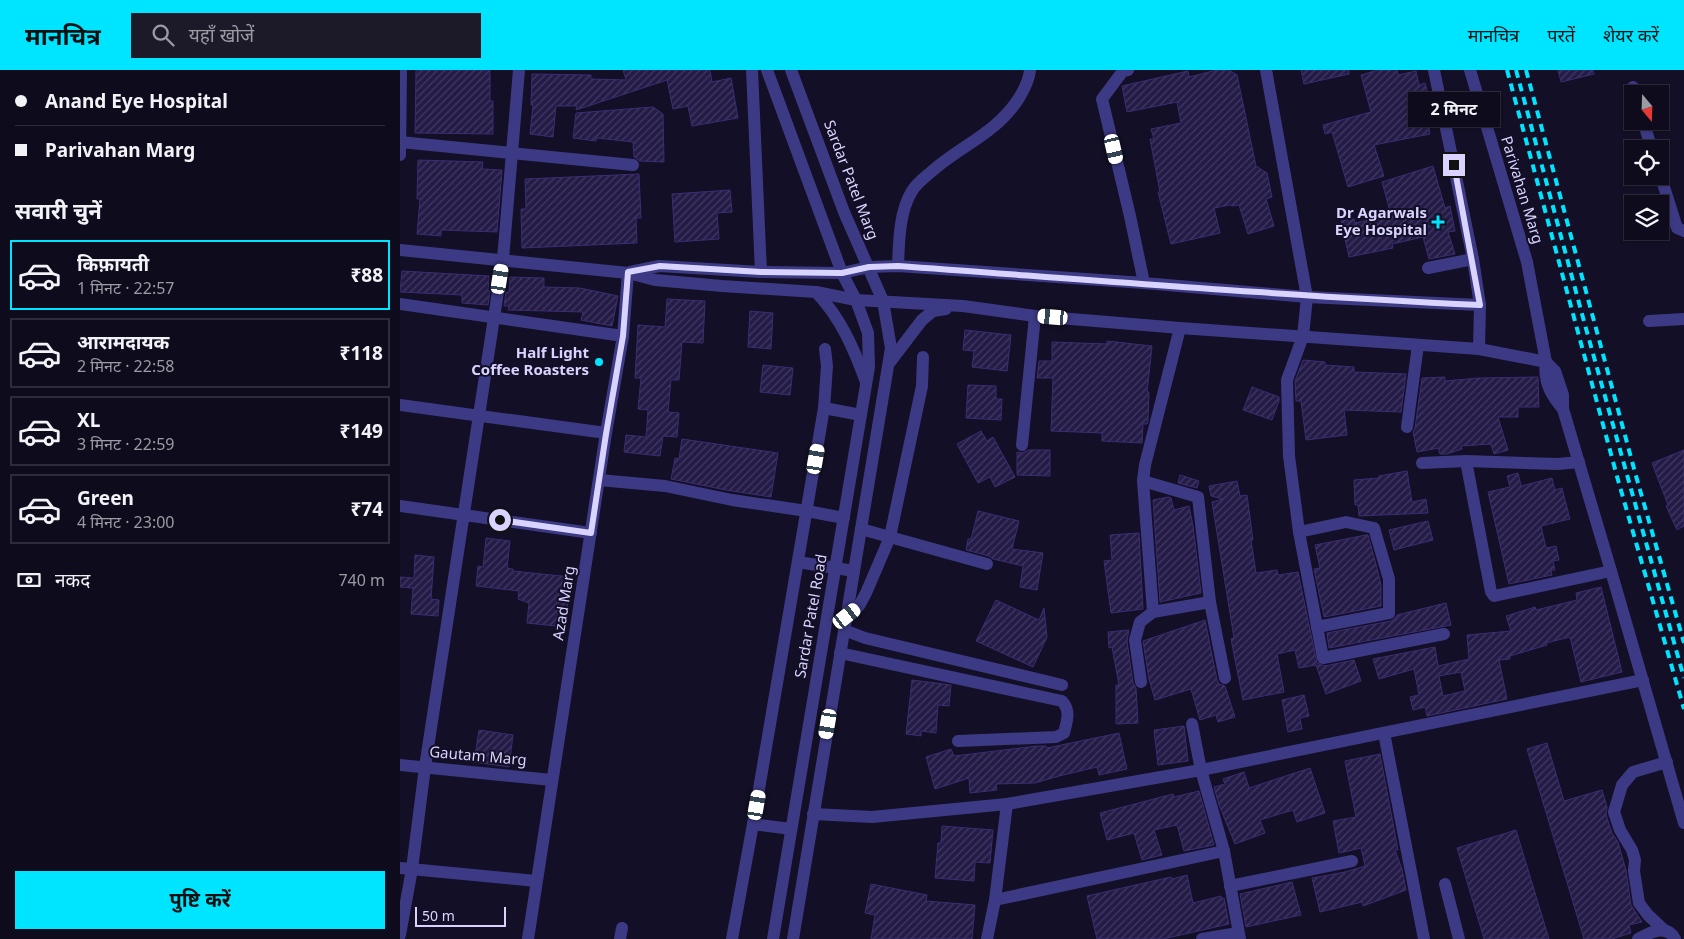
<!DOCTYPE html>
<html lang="hi">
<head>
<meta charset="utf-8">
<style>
	:root { --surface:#0e0b1c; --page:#1c1929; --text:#f1f3f6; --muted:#9b9ba3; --line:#2e2b3b; --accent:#00e5ff }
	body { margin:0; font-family:"Noto Sans","Noto Sans Devanagari",sans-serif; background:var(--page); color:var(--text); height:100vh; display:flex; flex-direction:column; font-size:19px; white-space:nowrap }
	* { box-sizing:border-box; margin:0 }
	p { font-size:16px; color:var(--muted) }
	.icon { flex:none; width:28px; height:28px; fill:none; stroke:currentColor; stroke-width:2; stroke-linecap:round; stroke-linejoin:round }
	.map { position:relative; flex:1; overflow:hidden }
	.details { display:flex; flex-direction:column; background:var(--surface); width:400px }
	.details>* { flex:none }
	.hud { display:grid; align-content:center; height:110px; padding:0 15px; background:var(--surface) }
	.needle { width:32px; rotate:161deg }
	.tools { position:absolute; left:1224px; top:15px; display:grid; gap:10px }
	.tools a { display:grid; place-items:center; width:45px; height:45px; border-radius:0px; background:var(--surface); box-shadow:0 1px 4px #0004,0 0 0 1px var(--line); font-size:25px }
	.scale { position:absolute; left:15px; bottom:12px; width:91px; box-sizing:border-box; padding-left:5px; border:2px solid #d9d4ff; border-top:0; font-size:14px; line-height:18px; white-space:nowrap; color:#d9d4ff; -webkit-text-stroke:4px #130f26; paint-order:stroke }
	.end { position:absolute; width:22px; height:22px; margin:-11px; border:6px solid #d9d4ff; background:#111; box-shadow:0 0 0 2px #111 }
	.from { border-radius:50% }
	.bubble { position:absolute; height:35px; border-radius:0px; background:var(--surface); box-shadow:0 1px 4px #0004,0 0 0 1px var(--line); font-size:16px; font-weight:700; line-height:35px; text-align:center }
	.car { position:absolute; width:15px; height:30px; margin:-15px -8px; border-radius:6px; box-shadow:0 0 4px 1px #0007; background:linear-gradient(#fff 24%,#345 0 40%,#fff 0 76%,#345 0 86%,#fff 0) }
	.hud b { display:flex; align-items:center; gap:18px; height:48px; font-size:19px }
	.hud b+b { border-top:1px solid var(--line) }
	.hud i { width:12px; height:12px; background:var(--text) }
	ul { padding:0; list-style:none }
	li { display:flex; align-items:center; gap:15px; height:70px; margin:0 10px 8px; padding:0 5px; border:2px solid var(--line); border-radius:0px }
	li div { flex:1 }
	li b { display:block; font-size:19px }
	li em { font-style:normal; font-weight:700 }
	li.on { border-color:var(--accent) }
	li>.icon { width:45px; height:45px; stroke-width:1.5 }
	h2 { padding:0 15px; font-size:22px; line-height:60px }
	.pay { display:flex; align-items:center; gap:12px; height:55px; padding:0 15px; font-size:19px }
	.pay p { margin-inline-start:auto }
	.primary-button { display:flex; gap:10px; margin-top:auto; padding:10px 15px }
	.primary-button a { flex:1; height:58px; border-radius:0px; background:var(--accent); color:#111; font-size:20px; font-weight:700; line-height:58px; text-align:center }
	header { display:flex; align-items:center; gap:30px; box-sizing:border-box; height:70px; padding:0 25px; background:var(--accent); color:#111 }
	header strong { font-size:24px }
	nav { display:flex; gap:28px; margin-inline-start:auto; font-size:18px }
	.search { width:350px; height:45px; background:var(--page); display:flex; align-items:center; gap:12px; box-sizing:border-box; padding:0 18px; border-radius:0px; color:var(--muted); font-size:19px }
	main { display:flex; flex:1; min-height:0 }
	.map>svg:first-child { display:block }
</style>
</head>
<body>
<header>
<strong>मानचित्र</strong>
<div class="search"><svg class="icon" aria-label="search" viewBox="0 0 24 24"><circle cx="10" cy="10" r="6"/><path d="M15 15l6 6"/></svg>यहाँ खोजें</div>
<nav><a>मानचित्र</a><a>परतें</a><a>शेयर करें</a></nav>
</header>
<main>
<section class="details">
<div class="hud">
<b><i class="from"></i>Anand Eye Hospital</b>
<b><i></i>Parivahan Marg</b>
</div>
<h2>सवारी चुनें</h2>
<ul>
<li class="on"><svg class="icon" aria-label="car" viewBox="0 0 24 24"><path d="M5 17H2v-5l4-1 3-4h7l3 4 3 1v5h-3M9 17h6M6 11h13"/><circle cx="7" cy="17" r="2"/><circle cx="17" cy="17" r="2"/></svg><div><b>किफ़ायती</b><p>1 मिनट · 22:57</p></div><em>₹88</em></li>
<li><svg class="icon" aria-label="car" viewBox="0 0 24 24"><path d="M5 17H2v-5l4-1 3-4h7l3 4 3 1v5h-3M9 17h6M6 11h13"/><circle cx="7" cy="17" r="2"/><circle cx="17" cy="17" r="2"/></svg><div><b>आरामदायक</b><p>2 मिनट · 22:58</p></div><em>₹118</em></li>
<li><svg class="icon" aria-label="car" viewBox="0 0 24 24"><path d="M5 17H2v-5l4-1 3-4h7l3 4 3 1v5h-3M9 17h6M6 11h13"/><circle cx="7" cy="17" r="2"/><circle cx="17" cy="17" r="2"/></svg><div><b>XL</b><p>3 मिनट · 22:59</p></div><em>₹149</em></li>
<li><svg class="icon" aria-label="car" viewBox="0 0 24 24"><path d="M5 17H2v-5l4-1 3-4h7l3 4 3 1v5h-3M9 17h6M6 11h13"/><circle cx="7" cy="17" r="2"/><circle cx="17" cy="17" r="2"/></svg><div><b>Green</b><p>4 मिनट · 23:00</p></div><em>₹74</em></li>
</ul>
<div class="pay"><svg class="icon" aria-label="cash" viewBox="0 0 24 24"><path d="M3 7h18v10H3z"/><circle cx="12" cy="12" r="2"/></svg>नकद<p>740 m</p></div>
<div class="primary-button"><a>पुष्टि करें</a></div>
</section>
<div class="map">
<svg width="1284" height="869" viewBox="0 0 1284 869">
	<defs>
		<pattern id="building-hatch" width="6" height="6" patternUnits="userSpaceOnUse" patternTransform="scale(1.25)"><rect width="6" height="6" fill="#241b47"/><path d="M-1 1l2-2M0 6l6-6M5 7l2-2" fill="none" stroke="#433b63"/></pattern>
	</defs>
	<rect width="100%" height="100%" fill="#130f26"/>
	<g fill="url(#building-hatch)" stroke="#3b2d73" fill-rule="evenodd">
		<path d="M16,0H90V31H93V64L15,63Z"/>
		<path d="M223,0H310L312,12L331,8L338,48L292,56L288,36L273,39L267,10L176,40L177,36H156L153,67L130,64L133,35H131L132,4L191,5V9L226,10Z"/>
		<path d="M817,0H829L837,5L856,96L867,103L872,127L866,129L874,156L848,164L839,135L832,136L830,135L814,138L820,163L771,174L758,122H760L750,69H754L751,59L781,53L777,32L727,42L722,16L788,1L789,7Z"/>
		<path d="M901,0H949V4L904,14Z"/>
		<path d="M978,0H997L998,5L1016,1L1019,15L1025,13L1028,24L1023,25L1030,64L974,75L984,106L948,117L932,62L925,64L923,55L971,42L961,5Z"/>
		<path d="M1158,0H1193L1194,4L1161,12Z"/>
		<path d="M253,37L263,44L264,92L240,91L234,87L233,72L197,68L196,71L173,68L176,43Z"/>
		<path d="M18,90L83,92L82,99L102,100L97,162L41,160V166L17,164L20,129H17Z"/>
		<path d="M1033,96L1045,138L1050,136L1055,161L1048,162L1055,184L1029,189L1023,167L992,174L993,178L949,187L941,151L954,149L955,153L991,145L982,112Z"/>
		<path d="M239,104L241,148H236L237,173L122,178L121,139H126L125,109Z"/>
		<path d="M330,120L332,142L317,143L319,169L275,172L272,124Z"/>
		<path d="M2,201L89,206L88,221H90L88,235L62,233V225L0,222Z"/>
		<path d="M110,207L144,208V217L180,218L218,226L212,256L181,250L183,242L108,240L109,236H104L106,222H109Z"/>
		<path d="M267,229L305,231L303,273L282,272L279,310H271L268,342L279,343L277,367L263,366L260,386L224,382L226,365L246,367L248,340L238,339L241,308H235L238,255L265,257Z"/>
		<path d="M350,241L373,243L371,279L348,277Z"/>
		<path d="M565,260L611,265L607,301L572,297L574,281L563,280Z"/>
		<path d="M707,271L752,276L747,322H749L748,351L747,354H743L742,373L702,371V363L651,361L653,308H637L639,291H652V272L707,274Z"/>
		<path d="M903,290L925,292V295L954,297V302L1006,304L1001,342L944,340L947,365L906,370L901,331H896L895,311Z"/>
		<path d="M363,295L393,298L390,325L360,322Z"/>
		<path d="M1045,307V311L1079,308L1138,307L1139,337H1118V347H1098L1108,380L1094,384L1091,374L1061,376L1062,379L1047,384H1040L1038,378L1017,382L1013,362L1015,358L1022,308Z"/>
		<path d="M568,315L596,316V329H602L601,350L566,348Z"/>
		<path d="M852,317L879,327V331L872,350L843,340Z"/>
		<path d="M581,361L587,371L593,367L615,407L595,417L590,407L578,413L557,374Z"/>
		<path d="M282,369L378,383L371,427L326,420L271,409L275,388L279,389Z"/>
		<path d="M629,380H650V406L617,405V382L622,383Z"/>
		<path d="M1284,380V456L1277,460L1266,436L1268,435L1252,393Z"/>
		<path d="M1007,401L1012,432L1026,429L1028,443L959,446L958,435H955L954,410L979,408V406Z"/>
		<path d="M1118,403L1121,416L1152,408L1155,420L1162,418L1170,449L1141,456L1146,478L1156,476L1159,490L1153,491L1155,500H1151L1152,505L1109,514L1088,422L1110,417L1107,406Z"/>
		<path d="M780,405L799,411L797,418L778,413Z"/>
		<path d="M837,411L840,426L847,425L853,470H851L856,503L877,500L878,505L898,502L917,593L925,596L954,590L961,611L926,624L916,595L899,598L895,580L877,584L884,622L843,630L831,569L834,568L812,432L823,429L811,426L809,416Z"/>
		<path d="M768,427L771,428L774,440L789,436L793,456L801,523L760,532L753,430Z"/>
		<path d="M578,441L619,451L612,479L643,483L637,520L620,517L623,496L593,489L589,486L566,480L568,469H571Z"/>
		<path d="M1028,451L1033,470L994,480L989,460Z"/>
		<path d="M739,463L743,539L711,543L704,491L712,490L710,465Z"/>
		<path d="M966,465H968L977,498L981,515V536L924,547L914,499L920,498L915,475Z"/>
		<path d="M86,468L110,471L107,498L113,499V501L171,507L165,557L127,553L129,533L118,529L119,521L76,516L78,496L83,497Z"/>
		<path d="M15,485L34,487L31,529L39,530L38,546L11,544L13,518L0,517V507L14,508Z"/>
		<path d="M1201,517L1222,602L1181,612L1170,567L1146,573L1147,575L1110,586V589L1099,590L1107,629L1027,646L1025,637L1013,640L1010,627L1019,625L1014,599L979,609L973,589L1035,577L1038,596L1069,589L1067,565L1111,561L1106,546L1135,537L1136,540L1177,530L1176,523ZM1061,602L1065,621L1043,626L1039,606Z"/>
		<path d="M596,530L639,550L644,538L647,567L633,597L576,571Z"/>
		<path d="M1046,533L1051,555L929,578L927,563L991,551L994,549L997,545Z"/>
		<path d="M805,550L817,610L819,614L825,616L835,647L818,652L816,645L800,650L791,619L755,630L749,609L743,571Z"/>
		<path d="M729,560L727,571L733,613L736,618L738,653L716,654V615H719L712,577L709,578L708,562Z"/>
		<path d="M512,610L551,615L549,636L538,635L536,663L521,661V666L506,664Z"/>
		<path d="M904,625L909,646L900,648L902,659L888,662L882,630Z"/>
		<path d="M784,656L788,691L758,695L754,660Z"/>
		<path d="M79,660L113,665L109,697L74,692Z"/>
		<path d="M719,663L727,699L699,705L697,697L659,706L635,713L596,714L597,720L570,723L569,708L535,719L526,687L551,679L554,686L637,676H646L647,678Z"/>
		<path d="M1147,673L1164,731L1202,720L1207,737L1206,745L1212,763L1218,772L1226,800L1231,835L1242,852L1229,855L1231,863L1212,869H1184L1127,679Z"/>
		<path d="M980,684L998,780H995L1002,799L1006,820L963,836L962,832L920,842L912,808L945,802L965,796L961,778L939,783L933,751L956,747L945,691Z"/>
		<path d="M910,698L925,743L897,752L893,740L860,750L865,763L835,774L819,735L814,717L825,714L823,709L844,702L849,718Z"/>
		<path d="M799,721L814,775L784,781L777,755L754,760L762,785L742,790L734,763L707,770L700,743L773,724L774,727Z"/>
		<path d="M542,756L593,760L590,793L575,792L574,811L535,808L538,773H541Z"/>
		<path d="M1116,760L1149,869H1084L1057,778Z"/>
		<path d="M787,805L793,833L821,826L822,829L824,828L829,854L763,869H697L687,826L771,807L772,809Z"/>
		<path d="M892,812L901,845L846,857L840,824Z"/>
		<path d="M471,814L527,825L526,831L575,835L572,869H471L475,845L465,843Z"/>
	</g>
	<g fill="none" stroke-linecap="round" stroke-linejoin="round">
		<g stroke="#3d3a85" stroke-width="12">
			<path d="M352,0L361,202"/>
			<path d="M367,0L442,203L456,230L468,263L469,297L373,869"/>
			<path d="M391,0L444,142L483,231L491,278L393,869"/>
			<path d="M728,0L723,1L702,29L730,146L744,213"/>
			<path d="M866,0L907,227L903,266L887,310L889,386L899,462L923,588L1044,564"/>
			<path d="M1034,0L1073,189L1080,235L1079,279"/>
			<path d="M1070,0L1127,192L1146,292C1143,310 1151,326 1163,339"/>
			<path d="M1233,17L1235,24"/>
			<path d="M1243,51L1252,79"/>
			<path d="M0,72L233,95"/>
			<path d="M0,85L1,0"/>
			<path d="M1260,104L1277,158L1284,161"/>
			<path d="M0,180L228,203L255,210L322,216L416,222L456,230L563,236L635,246L780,258L1079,279L1146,292L1155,301L1163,325V339L1211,501L1284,753"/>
			<path d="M498,196C499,172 499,142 512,121C516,114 524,108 531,102C560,76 597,63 619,28C624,20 629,10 630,0"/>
			<path d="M1028,198L1073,189"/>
			<path d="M230,202L259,196L361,202L442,203L469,197L498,196L744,213L907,227L1080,235"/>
			<path d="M416,222C441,248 454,279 466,312"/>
			<path d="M0,234L223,266"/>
			<path d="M1249,251L1284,249"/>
			<path d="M780,258L745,395L743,411L753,542L810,532"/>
			<path d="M490,292L522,250L533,241L546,239"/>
			<path d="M0,335L206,363"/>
			<path d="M424,338L461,345"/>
			<path d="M1007,357L1018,275"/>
			<path d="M622,375L635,246"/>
			<path d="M1066,391L1091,522L1094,526L1211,501"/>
			<path d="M1022,393L1066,391L1158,394L1179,392"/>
			<path d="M199,410L265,416L332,430L407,441L444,448"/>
			<path d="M743,411L798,427L810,532L825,608"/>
			<path d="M0,436L191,463"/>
			<path d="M461,459L587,494"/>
			<path d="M899,462L946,452L974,458L989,509V543L917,557"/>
			<path d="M398,492L454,501"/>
			<path d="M447,545L459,536L466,523L490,467L522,316L523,287"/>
			<path d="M444,560L465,568L662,615"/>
			<path d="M440,583L662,631C671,641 667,651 664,663L656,667L558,671"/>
			<path d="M741,612L735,570L740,552L753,542"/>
			<path d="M792,654L801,700L824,781L840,869"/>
			<path d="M984,663L1024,869"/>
			<path d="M0,695L152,710"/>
			<path d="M413,744L472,747L607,734L801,700L1243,610"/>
			<path d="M353,754L391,759"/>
			<path d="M0,798L136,811"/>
			<path d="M1045,814L1059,869"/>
			<path d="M830,816L952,791"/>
			<path d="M595,830L824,781"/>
			<path d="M1264,860L1248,845L1239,833L1234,801L1235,790L1232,780L1220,760L1214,742L1222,715L1233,702L1267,692"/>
			<path d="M0,865L12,799L25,697L103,189L119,0"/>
			<path d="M128,869L206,363L223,266L228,203"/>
			<path d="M220,869L222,858"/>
			<path d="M332,869L353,754L424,338L427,296L425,279"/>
			<path d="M587,869L595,830L607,734"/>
			<path d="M802,869L838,863"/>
			<path d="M1238,869C1249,863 1267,853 1275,869"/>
		</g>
		<g stroke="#00e5ff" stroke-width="4" stroke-dasharray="8 6" stroke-linecap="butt">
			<path d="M1107,0L1218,410L1284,639"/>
			<path d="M1116,0L1185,255L1284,608"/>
			<path d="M1126,0L1236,406L1284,573"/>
		</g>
	</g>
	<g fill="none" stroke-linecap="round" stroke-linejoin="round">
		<path stroke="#d9d4ff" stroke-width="6" d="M100,450L191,463L206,364L223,266L228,202L260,196L361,202L442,203L469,197L498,196C692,210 886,226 1080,235L1054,95"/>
	</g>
	<g fill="#00e5ff" stroke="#130f26" stroke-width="2">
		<path d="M1035.5 144.5h5v5h5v5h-5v5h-5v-5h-5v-5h5z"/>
		<circle cx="199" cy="292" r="5"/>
	</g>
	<g text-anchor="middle" stroke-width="4" stroke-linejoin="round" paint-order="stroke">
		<g font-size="15" fill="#d9d4ff" stroke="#130f26">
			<text transform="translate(451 110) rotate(69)" y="5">Sardar Patel Marg</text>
			<text transform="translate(1122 120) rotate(73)" y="5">Parivahan Marg</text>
			<text transform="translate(164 533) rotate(-81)" y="5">Azad Marg</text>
			<text transform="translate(411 546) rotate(-80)" y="5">Sardar Patel Road</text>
			<text transform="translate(78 686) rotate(5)" y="5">Gautam Marg</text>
		</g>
		<g font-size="15" font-weight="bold" fill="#d9d4ff" stroke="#130f26" text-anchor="end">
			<text x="1027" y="148">Dr Agarwals<tspan x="1027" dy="17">Eye Hospital</tspan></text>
			<text x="189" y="288">Half Light<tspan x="189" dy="17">Coffee Roasters</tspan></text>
		</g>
	</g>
</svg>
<div class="tools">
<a><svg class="needle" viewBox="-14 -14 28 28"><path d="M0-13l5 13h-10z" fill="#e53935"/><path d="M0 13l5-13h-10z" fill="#9b9ba3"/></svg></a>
<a><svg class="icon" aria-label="locate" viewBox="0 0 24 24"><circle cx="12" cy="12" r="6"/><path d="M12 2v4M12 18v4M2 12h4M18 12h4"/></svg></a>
<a><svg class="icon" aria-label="layers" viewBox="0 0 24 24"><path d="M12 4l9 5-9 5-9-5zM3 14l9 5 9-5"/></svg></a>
</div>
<div class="scale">50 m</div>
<i class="end from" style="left:100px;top:450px"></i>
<i class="end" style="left:1054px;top:95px"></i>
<div class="bubble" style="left:1008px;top:22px;width:92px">2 मिनट</div>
<i class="car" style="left:714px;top:79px;rotate:167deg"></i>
<i class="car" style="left:100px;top:209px;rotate:9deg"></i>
<i class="car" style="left:653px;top:247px;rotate:275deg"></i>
<i class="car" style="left:416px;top:389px;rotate:10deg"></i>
<i class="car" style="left:447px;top:546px;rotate:52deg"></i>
<i class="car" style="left:428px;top:654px;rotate:190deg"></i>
<i class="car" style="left:357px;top:735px;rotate:10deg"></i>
</div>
</main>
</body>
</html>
